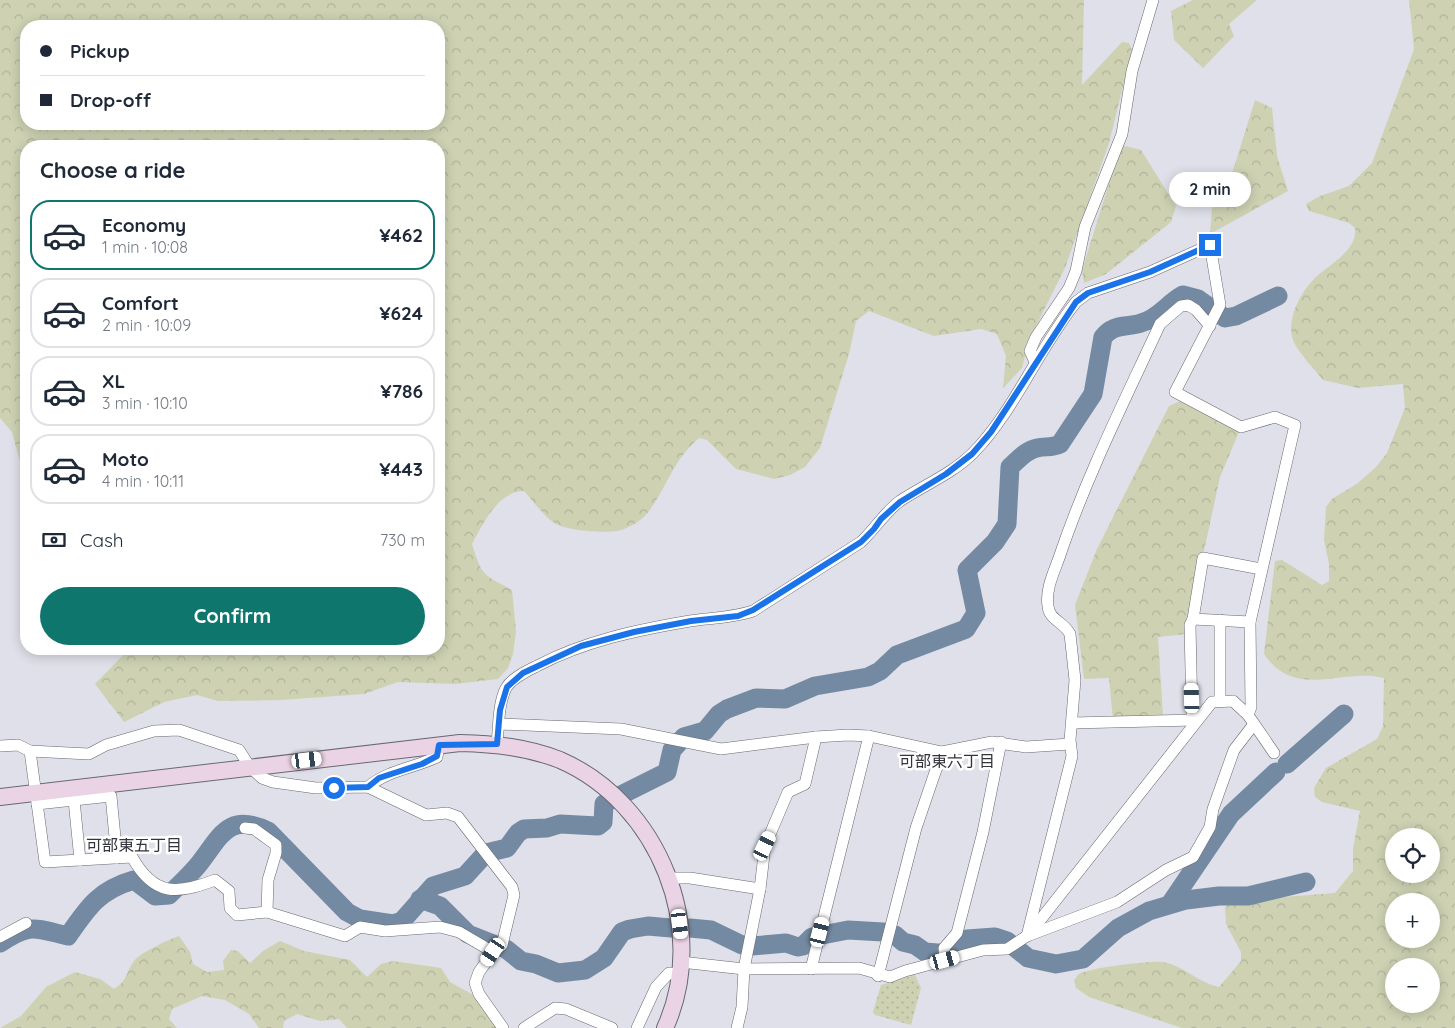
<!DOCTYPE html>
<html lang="en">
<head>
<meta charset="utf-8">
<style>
	:root { --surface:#fff; --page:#f2f2f3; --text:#1f2937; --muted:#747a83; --line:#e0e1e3; --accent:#0f766e }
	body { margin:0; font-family:Quicksand,"Noto Sans JP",sans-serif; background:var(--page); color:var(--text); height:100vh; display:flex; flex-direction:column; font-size:19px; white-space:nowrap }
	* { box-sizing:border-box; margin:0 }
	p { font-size:16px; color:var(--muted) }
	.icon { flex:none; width:28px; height:28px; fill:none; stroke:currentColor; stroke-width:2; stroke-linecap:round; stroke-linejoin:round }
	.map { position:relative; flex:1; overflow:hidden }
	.details { position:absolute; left:20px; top:140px; width:425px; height:515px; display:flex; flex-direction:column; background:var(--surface); border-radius:20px; box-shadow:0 2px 12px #0003 }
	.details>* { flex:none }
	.banner { position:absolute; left:20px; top:20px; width:425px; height:110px; border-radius:20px; box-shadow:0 2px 12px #0003; display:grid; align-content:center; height:110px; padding:0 20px; background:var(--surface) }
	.buttons { position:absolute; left:1385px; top:828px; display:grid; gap:10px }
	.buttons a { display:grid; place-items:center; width:55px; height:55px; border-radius:50%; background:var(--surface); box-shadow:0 2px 12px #0003; font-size:25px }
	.end { position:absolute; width:22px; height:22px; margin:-11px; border:6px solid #1a73e8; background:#fff; box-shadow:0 0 0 2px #fff }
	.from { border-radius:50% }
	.bubble { position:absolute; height:35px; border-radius:18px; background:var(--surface); box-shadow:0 2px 12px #0003; font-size:16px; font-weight:700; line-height:35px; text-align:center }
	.car { position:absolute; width:15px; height:30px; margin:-15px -8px; border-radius:6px; box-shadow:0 0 4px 1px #0007; background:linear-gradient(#fff 24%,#345 0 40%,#fff 0 76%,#345 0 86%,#fff 0) }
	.banner b { display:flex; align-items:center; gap:18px; height:48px; font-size:19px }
	.banner b+b { border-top:1px solid var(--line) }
	.banner i { width:12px; height:12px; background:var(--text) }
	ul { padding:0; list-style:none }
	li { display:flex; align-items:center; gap:15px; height:70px; margin:0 10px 8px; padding:0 10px; border:2px solid var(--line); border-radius:20px }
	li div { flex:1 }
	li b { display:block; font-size:19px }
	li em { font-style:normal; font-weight:700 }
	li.active { border-color:var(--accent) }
	li>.icon { width:45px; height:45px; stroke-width:1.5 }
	h2 { padding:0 20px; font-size:22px; line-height:60px }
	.pay { display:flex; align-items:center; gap:12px; height:55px; padding:0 20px; font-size:19px }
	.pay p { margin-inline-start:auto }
	.button { display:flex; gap:10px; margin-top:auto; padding:10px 20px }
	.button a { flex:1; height:58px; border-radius:30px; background:var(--accent); color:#fff; font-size:20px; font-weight:700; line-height:58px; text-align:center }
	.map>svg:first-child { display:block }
</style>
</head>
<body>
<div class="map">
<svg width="1455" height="1028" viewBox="0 0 1455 1028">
	<defs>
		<pattern id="forest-crowns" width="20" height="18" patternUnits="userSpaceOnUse" patternTransform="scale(1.25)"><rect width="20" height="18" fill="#ced2b3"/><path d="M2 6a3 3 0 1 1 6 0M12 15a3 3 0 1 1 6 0" fill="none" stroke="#b0b399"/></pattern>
		<pattern id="park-dots" width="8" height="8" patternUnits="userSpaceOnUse" patternTransform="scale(1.25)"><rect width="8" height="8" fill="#ced2b3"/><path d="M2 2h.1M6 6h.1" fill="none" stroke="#b0b399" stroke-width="1.8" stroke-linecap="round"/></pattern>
	</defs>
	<rect width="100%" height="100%" fill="#dfe0e9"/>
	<g fill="url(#forest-crowns)" fill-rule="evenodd">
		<path d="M0,0H1084L1082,85L1122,42L1129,43L1132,50L1109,143L1065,268L1029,340L1022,368L1003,388L1006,356L997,334L981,329L934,336L869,311L856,321L849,354L820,448L805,467L790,475L774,479L736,469L707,440L699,438C671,463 669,484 649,511C643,520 628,529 617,531C603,533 564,531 553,522C542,514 533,501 524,491C498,491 483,524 472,544C482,577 483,574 512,590L516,631L513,654L508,668L498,679L455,684L398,682L364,694L281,700L218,701L197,695L164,702L124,722L95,684L129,649H439V146H26V484L12,432L0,418ZM26,26H439V124H26Z"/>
		<path d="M1193,0H1257L1229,24L1234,36L1203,68L1174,40L1171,11Z"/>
		<path d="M1409,0H1455V1028H1182L1089,997L1076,988L1074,980C1076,978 1077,976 1079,974C1087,968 1153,960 1163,962C1184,966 1199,983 1219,987L1241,961V952L1226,924L1225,907L1232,901L1335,893L1353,871V848L1360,811L1322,802L1315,797L1314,788L1326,768L1377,739L1383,726L1384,678C1341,667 1296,701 1264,654L1275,561L1282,560L1322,585L1329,581V564L1324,540L1326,507L1332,499L1358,483L1376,467L1387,453L1405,408L1403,384L1358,388L1323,380C1315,370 1297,351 1293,340C1286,319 1301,291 1316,277C1330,264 1358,250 1355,228L1349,223L1309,211L1306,204L1320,196L1349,186L1372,163L1414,49ZM1394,836H1431V874H1394ZM1431,901V939H1394V901ZM1431,966V1004H1394V966Z"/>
		<path d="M1255,100L1272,108L1277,156L1288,191L1210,234L1212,208L1225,196Z"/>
		<path d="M1121,145L1141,150L1176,206L1171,222L1106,274L1084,283L1082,270Z"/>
		<path d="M1180,401L1239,432L1220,477L1186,634L1158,637L1163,716L1113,721L1109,678L1084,679L1075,605L1097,549L1169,406Z"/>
		<path d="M179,936L190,952L193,964L207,972L224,970L223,961L231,950L238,951L250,963L263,951L280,941L304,951L350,960L367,977L381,964L393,961L441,968L450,982L477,997L497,1028H347L339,1019L320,1021L297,1014L284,1021L283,1028H259L249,1014L225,1000L202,996L172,1009L169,1019L177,1028H0L21,1016L46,987L75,972L100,979L114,989C128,980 125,974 134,961C141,952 168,940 179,936Z"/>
	</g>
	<path fill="url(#park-dots)" d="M911,973L915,975L921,988L911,1025L875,1015L873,1012L881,985L911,976Z"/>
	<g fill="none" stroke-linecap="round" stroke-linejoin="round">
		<g stroke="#748aa2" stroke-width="19">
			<path d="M1287,764L1344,714"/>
			<path d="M420,899L440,906L468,934L506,949L521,961L536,964L558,973L585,970L593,965L604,958L622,932L630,929L648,926L671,928"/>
			<path d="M1170,904L1231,814L1276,772"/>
			<path d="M690,928L711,930L742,945L752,946L786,943L798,947L803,946L812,937L848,930L883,932L895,935L903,942L915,945L925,952L937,953H949L967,939L995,937L1007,941L1028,958L1056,964L1083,959L1118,928L1149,911L1186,900L1219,896H1248L1306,882"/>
			<path d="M0,943C30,923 34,928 68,936C88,907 99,890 134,880L155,896L169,895C179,885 190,875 199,864C221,836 228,812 268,831L347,912L360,919L393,924L402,921L433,886L465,876L486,853L507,848L518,833L524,829L547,828L560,824L598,826L603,822L604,804L607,802L667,772L672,750L684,737L705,731L719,714L727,709L756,698L785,699L815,686L868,677L880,671L897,655L966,629L976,613L967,570L995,542L1007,524L1010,467C1018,460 1026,450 1037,448C1046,446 1052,448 1060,444L1093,394L1103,337C1114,323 1126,328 1141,323C1158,319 1168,303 1183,295L1198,299L1225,318L1236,316L1278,296"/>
		</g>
		<g stroke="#686971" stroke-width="12">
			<g id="street">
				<path d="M1035,362L1030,351L1036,337L1069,288L1076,271L1085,227L1122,134L1132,71L1153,0"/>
				<path d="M1250,622L1193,619L1203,558L1261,569"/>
				<path d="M1220,700V620"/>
				<path d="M1072,723L1195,720L1192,716L1190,625L1193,619"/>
				<path d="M499,724L621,729L721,749L816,737L848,735L869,736L942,752L992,742L1026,747L1070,744"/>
				<path d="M497,744C499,726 498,704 506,688C512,678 527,671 537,666C584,641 637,630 690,621C711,618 732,618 753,611L861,542C875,529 884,513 900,501C924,485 952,474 973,453C1013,413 1039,348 1076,302L1088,293L1150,272L1210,245L1220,305L1175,392L1241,427L1275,417L1295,425L1250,622L1251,707L1248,715"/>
				<path d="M0,746L18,745L30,751L89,754L106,745L154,731L179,730L239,750L250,767L262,778L273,782L316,788L368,787L426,815L447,813L458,817L512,887L514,895L502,945L493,952L479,972L475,983L479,994L503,1028"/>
				<path d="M30,751L45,862L132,857C154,896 176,895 215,880L229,891L230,908L237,915L267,912L345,936L360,927L385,931L440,927L459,932L493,952"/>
				<path d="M368,787C388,770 414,768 437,757L439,745"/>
				<path d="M74,800L80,860"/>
				<path d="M37,804L111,796L117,858"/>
				<path d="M245,828L254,829L276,845V853L268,880L267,912"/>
				<path d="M670,878H690L760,889"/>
				<path d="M1030,933L1212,702L1233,701L1248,715L1274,753"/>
				<path d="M1027,936L1072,756L1070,740L1075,680L1070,634C1064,622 1049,620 1048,606C1045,589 1055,570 1060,555C1087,475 1125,400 1160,324L1181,306L1188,305L1196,310L1210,326"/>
				<path d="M0,937L26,923"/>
				<path d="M945,960L944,948L957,933L983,832L1001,742"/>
				<path d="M681,962L744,969L859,968L890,977L905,971L983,950L1007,949L1027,936L1117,902L1166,870L1193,857L1210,827L1213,809L1234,750L1254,724"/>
				<path d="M811,969L869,736"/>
				<path d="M878,976L916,828L942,752"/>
				<path d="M524,1028L555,1008L566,1009L612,1028"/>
				<path d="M637,1028L656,987L669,973L680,974"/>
				<path d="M737,1028L742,1007L744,969L760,889L765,846L788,792L805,784L816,737"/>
			</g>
		</g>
		<g stroke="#686971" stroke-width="18">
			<path id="secondary" d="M0,797L460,743C495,744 527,747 560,760C659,803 710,930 665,1028"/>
		</g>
		<use href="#street" stroke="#fff" stroke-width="11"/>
		<use href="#secondary" stroke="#ead3e4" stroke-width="16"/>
	</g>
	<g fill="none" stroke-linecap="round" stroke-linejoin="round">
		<path stroke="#1a73e8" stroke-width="6" d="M334,788L368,787L379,778L422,764L437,756L439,745L497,744L500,710L507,687L523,673L581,646L634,632L691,621L738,616L753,610L861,542L874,529L881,519L900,502L946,474L972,454L991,432L1076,302L1088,293L1150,272L1210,245"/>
	</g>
	<g text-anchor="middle" stroke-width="5" stroke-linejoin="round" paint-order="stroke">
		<g font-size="16" fill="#34353c" stroke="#fff">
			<text x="947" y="767">可部東六丁目</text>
			<text x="134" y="851">可部東五丁目</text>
		</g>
	</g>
</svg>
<div class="buttons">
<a><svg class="icon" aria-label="locate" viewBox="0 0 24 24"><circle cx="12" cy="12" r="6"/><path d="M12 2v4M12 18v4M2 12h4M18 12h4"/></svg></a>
<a>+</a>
<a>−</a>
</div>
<i class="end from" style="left:334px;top:788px"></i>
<i class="end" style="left:1210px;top:245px"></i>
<div class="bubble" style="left:1169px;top:172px;width:82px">2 min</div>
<i class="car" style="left:1192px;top:698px;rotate:358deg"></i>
<i class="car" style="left:307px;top:760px;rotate:83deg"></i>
<i class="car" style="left:765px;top:846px;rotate:25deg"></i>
<i class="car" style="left:680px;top:924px;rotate:173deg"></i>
<i class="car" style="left:820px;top:932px;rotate:14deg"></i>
<i class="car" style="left:493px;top:952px;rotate:214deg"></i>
<i class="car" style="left:945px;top:960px;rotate:75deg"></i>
<div class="banner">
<b><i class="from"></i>Pickup</b>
<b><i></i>Drop-off</b>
</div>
<section class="details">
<h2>Choose a ride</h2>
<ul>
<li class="active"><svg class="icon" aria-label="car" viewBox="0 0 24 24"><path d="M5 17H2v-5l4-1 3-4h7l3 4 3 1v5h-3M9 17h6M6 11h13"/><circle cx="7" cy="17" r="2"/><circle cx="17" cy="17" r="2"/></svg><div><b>Economy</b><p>1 min · 10:08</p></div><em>¥462</em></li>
<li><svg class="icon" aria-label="car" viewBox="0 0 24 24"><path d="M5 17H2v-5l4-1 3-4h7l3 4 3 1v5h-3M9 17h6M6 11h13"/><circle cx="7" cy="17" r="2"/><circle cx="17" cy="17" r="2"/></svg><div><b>Comfort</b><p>2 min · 10:09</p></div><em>¥624</em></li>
<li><svg class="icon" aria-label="car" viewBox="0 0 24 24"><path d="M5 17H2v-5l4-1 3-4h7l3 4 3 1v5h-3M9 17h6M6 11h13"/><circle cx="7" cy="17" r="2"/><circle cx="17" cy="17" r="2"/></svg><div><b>XL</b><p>3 min · 10:10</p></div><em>¥786</em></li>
<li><svg class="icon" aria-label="car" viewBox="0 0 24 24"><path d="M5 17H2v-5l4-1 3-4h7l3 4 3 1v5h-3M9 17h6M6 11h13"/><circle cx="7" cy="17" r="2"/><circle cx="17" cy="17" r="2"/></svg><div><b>Moto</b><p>4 min · 10:11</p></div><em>¥443</em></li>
</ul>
<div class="pay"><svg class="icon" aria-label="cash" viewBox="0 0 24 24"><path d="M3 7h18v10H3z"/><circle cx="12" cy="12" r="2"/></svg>Cash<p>730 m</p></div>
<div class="button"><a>Confirm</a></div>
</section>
</div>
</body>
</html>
